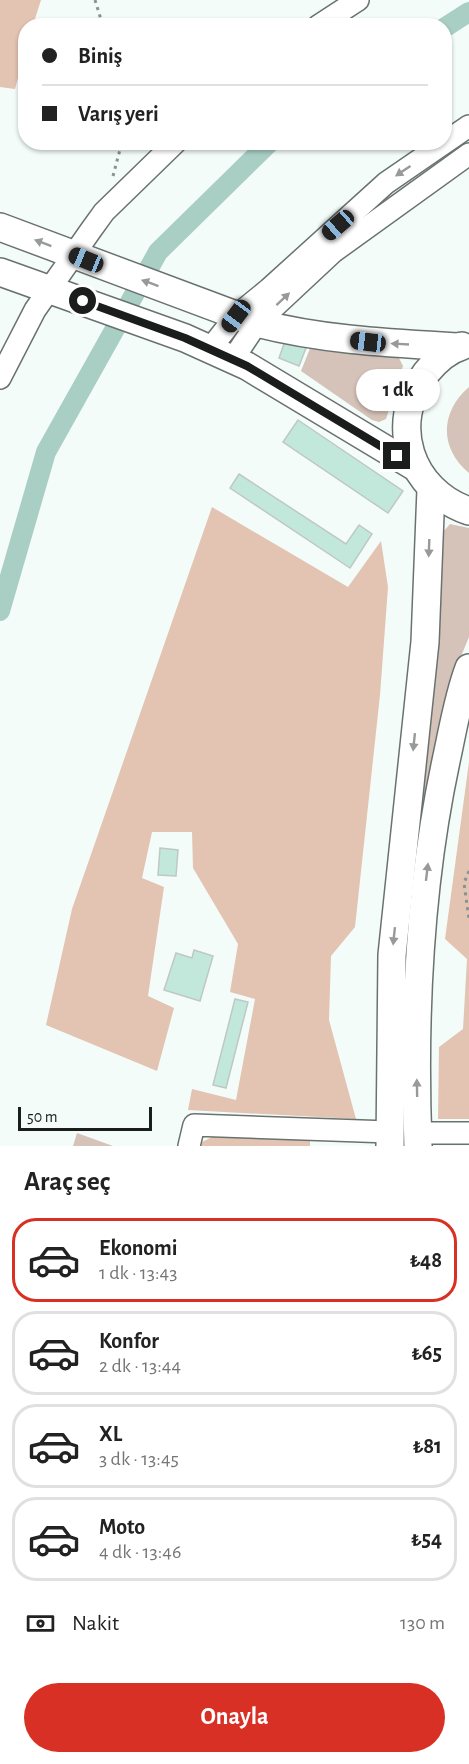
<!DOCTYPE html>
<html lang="tr">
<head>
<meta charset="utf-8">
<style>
	:root { --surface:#fff; --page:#f2f2f2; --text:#222; --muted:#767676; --line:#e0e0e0; --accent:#d93025 }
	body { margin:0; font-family:"Alegreya Sans",sans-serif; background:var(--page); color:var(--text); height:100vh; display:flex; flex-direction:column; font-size:22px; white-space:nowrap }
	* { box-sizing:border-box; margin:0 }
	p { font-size:20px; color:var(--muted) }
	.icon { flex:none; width:33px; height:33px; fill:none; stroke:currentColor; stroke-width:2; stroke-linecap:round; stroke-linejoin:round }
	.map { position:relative; height:1146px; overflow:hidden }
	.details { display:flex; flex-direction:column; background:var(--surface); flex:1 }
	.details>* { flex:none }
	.banner { position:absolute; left:18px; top:18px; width:434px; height:132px; border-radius:24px; box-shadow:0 2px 4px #0004; display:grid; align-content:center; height:132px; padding:0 24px; background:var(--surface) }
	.scale { position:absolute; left:18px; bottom:15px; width:134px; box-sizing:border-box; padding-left:6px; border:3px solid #1a1d1c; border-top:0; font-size:16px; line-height:21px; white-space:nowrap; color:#1a1d1c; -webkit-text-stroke:4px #f3fcf9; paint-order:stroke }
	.end { position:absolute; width:27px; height:27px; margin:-14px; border:8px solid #1a1d1c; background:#fff; box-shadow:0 0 0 3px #fff }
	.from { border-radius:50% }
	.bubble { position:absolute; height:42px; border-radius:21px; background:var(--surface); box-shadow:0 2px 4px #0004; font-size:20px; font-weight:700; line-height:42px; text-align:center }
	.car { position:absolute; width:18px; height:36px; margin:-18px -9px; border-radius:8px; box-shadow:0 0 4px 2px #0007; background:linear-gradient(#222 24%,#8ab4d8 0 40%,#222 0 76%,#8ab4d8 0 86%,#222 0) }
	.banner b { display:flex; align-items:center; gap:21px; height:57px; font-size:22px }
	.banner b+b { border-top:2px solid var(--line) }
	.banner i { width:15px; height:15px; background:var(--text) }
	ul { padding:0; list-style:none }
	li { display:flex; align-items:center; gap:18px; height:84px; margin:0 12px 9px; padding:0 12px; border:3px solid var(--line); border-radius:24px }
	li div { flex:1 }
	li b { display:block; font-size:22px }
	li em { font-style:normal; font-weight:700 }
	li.active { border-color:var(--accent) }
	li>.icon { width:54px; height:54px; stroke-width:1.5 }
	h2 { padding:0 24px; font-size:27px; line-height:72px }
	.pay { display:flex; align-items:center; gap:15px; height:66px; padding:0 24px; font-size:22px }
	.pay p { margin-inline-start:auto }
	.button { display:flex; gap:12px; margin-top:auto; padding:12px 24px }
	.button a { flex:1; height:69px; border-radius:36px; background:var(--accent); color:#fff; font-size:24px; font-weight:700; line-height:69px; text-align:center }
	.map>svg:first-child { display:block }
</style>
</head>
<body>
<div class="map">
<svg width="469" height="1146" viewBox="0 0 469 1146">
	<rect width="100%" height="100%" fill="#f3fcf9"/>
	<g fill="#d5c2b8">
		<path d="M311,346L397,354L403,366L386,419L379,422L372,420L301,371Z"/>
		<path d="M469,387V473C439,448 440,412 469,387Z"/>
		<path d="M450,524L469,528V637L462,654L441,742L412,933L406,931L435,657L443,532Z"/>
		<path d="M77,1133L113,1146H73Z"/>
	</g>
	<g fill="#e3c3b2">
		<path d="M0,0H41L33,25L26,26L25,52L15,89L0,87Z"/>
		<path d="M212,507L348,587L381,541L388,587L380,695L355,927L331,956L329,1020L356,1119L188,1110L192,1089L236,1100L255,999L230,992L238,944L193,868L192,832H152L142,878L164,887L148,996L174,1008L157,1071L46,1025L72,909Z"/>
		<path d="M469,762V1119H438L439,1047L463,1029L467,959L445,939Z"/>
		<path d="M218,1134L310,1141V1146H194Z"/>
	</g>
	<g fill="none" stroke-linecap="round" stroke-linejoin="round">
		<g stroke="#a9cec3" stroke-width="20">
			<path d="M444,28L469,12"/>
			<path d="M0,611L46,452L158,252L270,142"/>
		</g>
	</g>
	<g fill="#c2e8dc" stroke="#bfc8c5" stroke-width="1.5">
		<path d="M285,341L306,348L299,366L279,358Z"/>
		<path d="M298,420L403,491L388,513L283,442Z"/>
		<path d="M239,474L346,544L359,525L372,534L350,568L230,488Z"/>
		<path d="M160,848L178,850L176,876L158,875Z"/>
		<path d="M194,950L213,956L200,1001L164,990L176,953L192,958Z"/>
		<path d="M235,999L248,1002L226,1088L213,1085Z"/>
	</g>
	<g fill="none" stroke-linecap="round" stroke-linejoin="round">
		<g stroke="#6a726f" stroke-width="24">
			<g id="minor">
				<path d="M318,26L358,0"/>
				<path d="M210,349L236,316L269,289L386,183L469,126"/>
				<path d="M233,359L257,323L333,252L469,154"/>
				<path d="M0,378L35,310L91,230L104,212L176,142"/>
				<path d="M418,1133H469"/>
				<path d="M189,1146L194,1125L389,1132"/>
			</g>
		</g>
		<g stroke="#6a726f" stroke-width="30">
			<g id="tertiary">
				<path d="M0,227L257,323C323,340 390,343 458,347"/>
				<path d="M0,272L185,338L247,366L415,467"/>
				<path d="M462,346C448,350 435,362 426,373C387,423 410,491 469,511"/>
				<path d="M390,1146L392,955L425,642L431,489"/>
				<path d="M418,1146C413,1017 419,887 446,761C453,729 458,697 469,668"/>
			</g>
		</g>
		<g stroke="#8b918f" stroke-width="3" stroke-dasharray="3 4.5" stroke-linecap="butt">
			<path d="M95,0L103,26"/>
			<path d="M113,176L122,142"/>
			<path d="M469,871L464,883L469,919"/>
		</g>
		<use href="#minor" stroke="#fff" stroke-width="21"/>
		<use href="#tertiary" stroke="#fff" stroke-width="27"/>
	</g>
	<defs><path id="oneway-solid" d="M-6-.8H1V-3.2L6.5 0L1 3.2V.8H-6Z" transform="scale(1.5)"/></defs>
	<g fill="#989999">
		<use href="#oneway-solid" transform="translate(403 171) rotate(146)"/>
		<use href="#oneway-solid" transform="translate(43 243) rotate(-159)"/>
		<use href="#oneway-solid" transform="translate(150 283) rotate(-160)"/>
		<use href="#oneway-solid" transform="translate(283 299) rotate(-43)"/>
		<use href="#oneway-solid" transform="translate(400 344) rotate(-177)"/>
		<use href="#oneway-solid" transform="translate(429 548) rotate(92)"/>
		<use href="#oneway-solid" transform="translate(414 742) rotate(96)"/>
		<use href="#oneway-solid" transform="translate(427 872) rotate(-83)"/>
		<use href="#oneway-solid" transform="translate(394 936) rotate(96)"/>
		<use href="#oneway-solid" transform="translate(417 1088) rotate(-91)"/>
	</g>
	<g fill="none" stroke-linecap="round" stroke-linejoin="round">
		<path stroke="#1a1d1c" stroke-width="8" d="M83,301L185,338L247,366L397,456"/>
	</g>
</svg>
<div class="scale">50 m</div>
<i class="end from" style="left:83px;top:301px"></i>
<i class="end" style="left:397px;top:456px"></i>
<div class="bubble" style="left:356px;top:369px;width:84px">1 dk</div>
<i class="car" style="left:338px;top:225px;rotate:229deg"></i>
<i class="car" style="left:86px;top:260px;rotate:292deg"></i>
<i class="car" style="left:236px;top:316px;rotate:217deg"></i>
<i class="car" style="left:368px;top:342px;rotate:277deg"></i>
<div class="banner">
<b><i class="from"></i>Biniş</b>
<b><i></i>Varış yeri</b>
</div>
</div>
<section class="details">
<h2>Araç seç</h2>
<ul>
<li class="active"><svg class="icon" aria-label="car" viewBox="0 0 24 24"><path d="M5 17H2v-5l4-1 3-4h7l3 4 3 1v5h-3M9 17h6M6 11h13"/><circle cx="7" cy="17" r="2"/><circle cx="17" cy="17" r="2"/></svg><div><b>Ekonomi</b><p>1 dk · 13:43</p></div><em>₺48</em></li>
<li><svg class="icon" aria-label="car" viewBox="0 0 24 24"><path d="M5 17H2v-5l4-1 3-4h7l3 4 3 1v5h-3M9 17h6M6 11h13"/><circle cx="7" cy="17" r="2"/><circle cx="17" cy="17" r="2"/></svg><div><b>Konfor</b><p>2 dk · 13:44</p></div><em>₺65</em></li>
<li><svg class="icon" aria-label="car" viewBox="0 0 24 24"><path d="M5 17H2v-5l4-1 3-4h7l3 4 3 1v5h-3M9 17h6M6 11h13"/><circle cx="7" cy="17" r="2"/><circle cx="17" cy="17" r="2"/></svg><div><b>XL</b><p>3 dk · 13:45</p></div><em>₺81</em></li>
<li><svg class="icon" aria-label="car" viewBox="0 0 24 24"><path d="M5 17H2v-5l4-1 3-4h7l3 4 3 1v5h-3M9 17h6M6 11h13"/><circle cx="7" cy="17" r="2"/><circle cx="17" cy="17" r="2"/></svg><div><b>Moto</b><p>4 dk · 13:46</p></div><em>₺54</em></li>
</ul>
<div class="pay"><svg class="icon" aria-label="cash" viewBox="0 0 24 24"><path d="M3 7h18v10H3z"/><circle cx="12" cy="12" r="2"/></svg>Nakit<p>130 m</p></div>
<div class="button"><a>Onayla</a></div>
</section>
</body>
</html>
